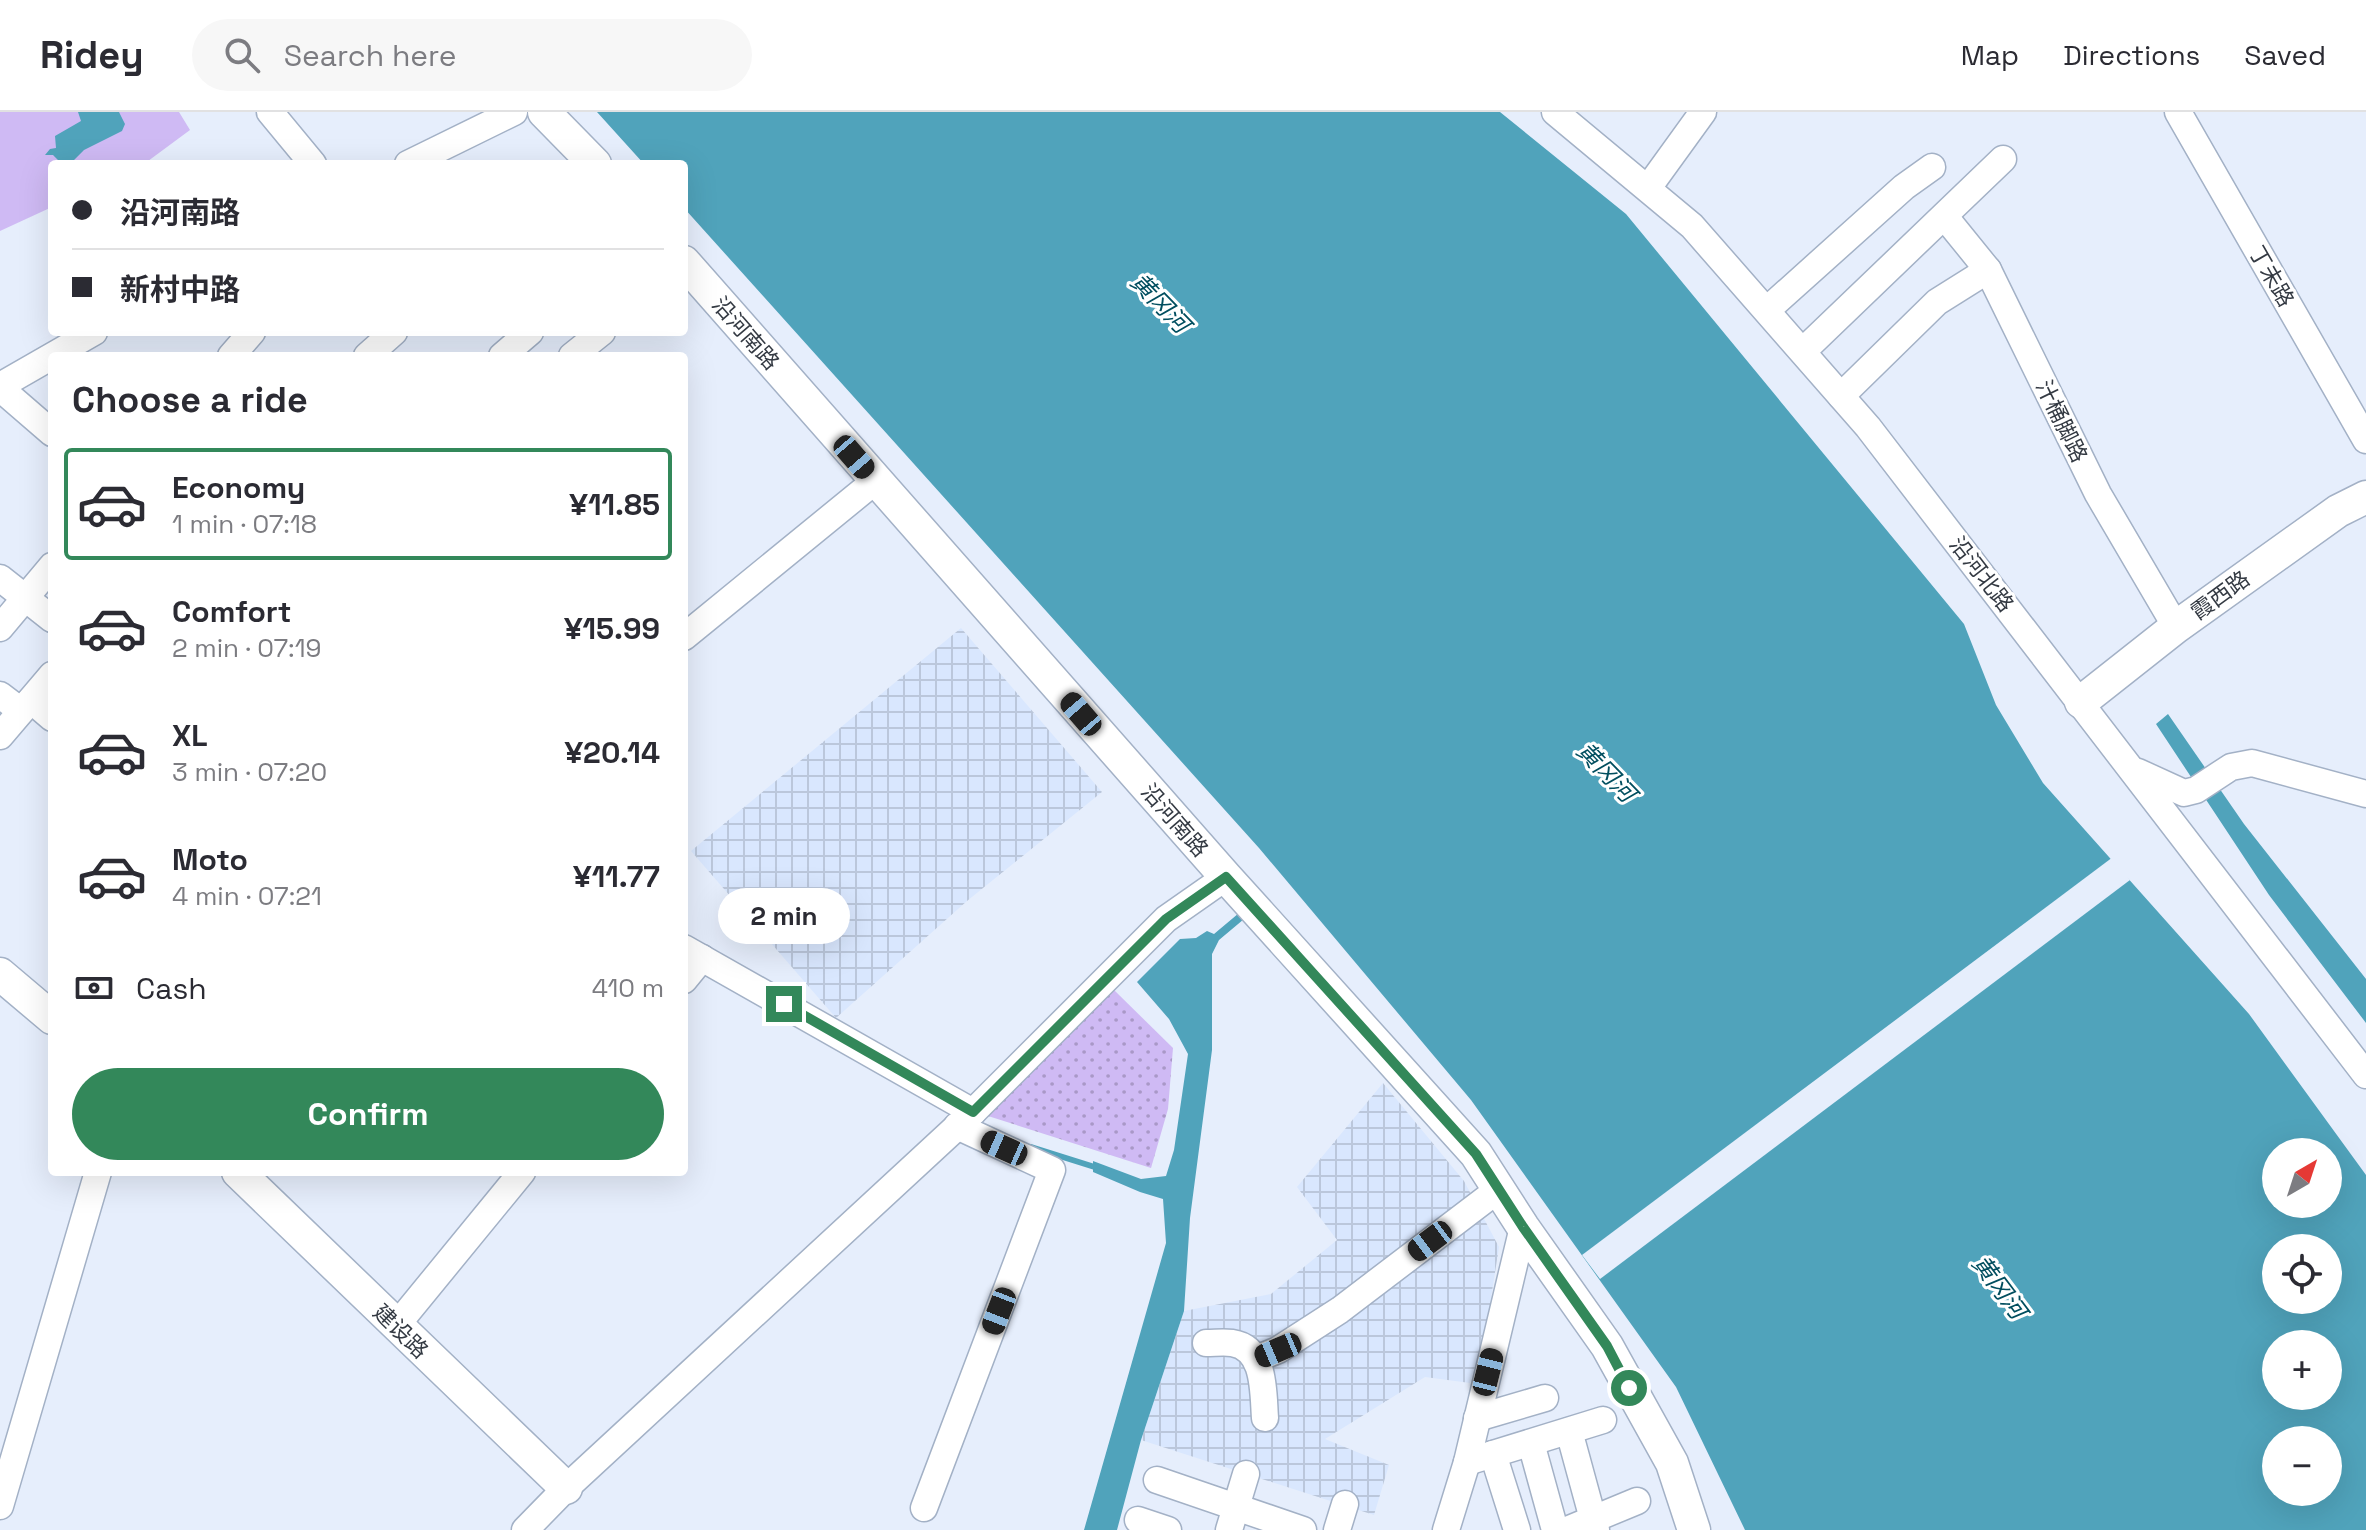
<!DOCTYPE html>
<html lang="en">
<head>
<meta charset="utf-8">
<style>
	:root { --surface:#fff; --page:#f7f7f7; --text:#2b2b33; --muted:#7c7c81; --line:#e1e1e2; --accent:#33885a }
	body { margin:0; font-family:"Space Grotesk","Noto Sans SC",sans-serif; background:var(--page); color:var(--text); height:100vh; display:flex; flex-direction:column; font-size:30px; white-space:nowrap }
	* { box-sizing:border-box; margin:0 }
	p { font-size:26px; color:var(--muted) }
	.icon { flex:none; width:44px; height:44px; fill:none; stroke:currentColor; stroke-width:2; stroke-linecap:round; stroke-linejoin:round }
	.map { position:relative; flex:1; overflow:hidden }
	.side { position:absolute; left:48px; top:240px; width:640px; height:824px; display:flex; flex-direction:column; background:var(--surface); border-radius:8px; box-shadow:0 8px 32px #0002 }
	.side>* { flex:none }
	.top-card { position:absolute; left:48px; top:48px; width:640px; height:176px; border-radius:8px; box-shadow:0 8px 32px #0002; display:grid; align-content:center; height:176px; padding:0 24px; background:var(--surface) }
	.needle { width:52px; rotate:39deg }
	.controls { position:absolute; left:2262px; top:1026px; display:grid; gap:16px }
	.controls a { display:grid; place-items:center; width:80px; height:80px; border-radius:50%; background:var(--surface); box-shadow:0 8px 32px #0002; font-size:40px }
	.end { position:absolute; width:36px; height:36px; margin:-18px; border:10px solid #33885a; background:#fff; box-shadow:0 0 0 4px #fff }
	.from { border-radius:50% }
	.bubble { position:absolute; height:56px; border-radius:28px; background:var(--surface); box-shadow:0 8px 32px #0002; font-size:26px; font-weight:600; line-height:56px; text-align:center }
	.car { position:absolute; width:24px; height:48px; margin:-24px -12px; border-radius:10px; box-shadow:0 0 6px 2px #0007; background:linear-gradient(#222 24%,#8ab4d8 0 40%,#222 0 76%,#8ab4d8 0 86%,#222 0) }
	.top-card b { display:flex; align-items:center; gap:28px; height:76px; font-size:30px }
	.top-card b+b { border-top:2px solid var(--line) }
	.top-card i { width:20px; height:20px; background:var(--text) }
	ul { padding:0; list-style:none }
	li { display:flex; align-items:center; gap:24px; height:112px; margin:0 16px 12px; padding:0 8px; border:4px solid transparent; border-radius:8px }
	li div { flex:1 }
	li b { display:block; font-size:30px }
	li em { font-style:normal; font-weight:600 }
	li.active { border-color:var(--accent) }
	li>.icon { width:72px; height:72px; stroke-width:1.5 }
	h2 { padding:0 24px; font-size:36px; line-height:96px }
	.pay { display:flex; align-items:center; gap:20px; height:88px; padding:0 24px; font-size:30px }
	.pay p { margin-inline-start:auto }
	.primary-button { display:flex; gap:16px; margin-top:auto; padding:16px 24px }
	.primary-button a { flex:1; height:92px; border-radius:48px; background:var(--accent); color:#fff; font-size:32px; font-weight:600; line-height:92px; text-align:center }
	header { display:flex; align-items:center; gap:48px; box-sizing:border-box; height:112px; padding:0 40px; background:var(--surface); border-bottom:2px solid var(--line) }
	header strong { font-size:38px }
	nav { display:flex; gap:44px; margin-inline-start:auto; font-size:28px }
	.search { width:560px; height:72px; background:var(--page); display:flex; align-items:center; gap:20px; box-sizing:border-box; padding:0 28px; border-radius:44px; color:var(--muted); font-size:30px }
	.map>svg:first-child { display:block }
</style>
</head>
<body>
<header>
<strong>Ridey</strong>
<div class="search"><svg class="icon" aria-label="search" viewBox="0 0 24 24"><circle cx="10" cy="10" r="6"/><path d="M15 15l6 6"/></svg>Search here</div>
<nav><a>Map</a><a>Directions</a><a>Saved</a></nav>
</header>
<div class="map">
<svg width="2366" height="1418" viewBox="0 0 2366 1418">
	<defs>
		<pattern id="industrial-grid" width="8" height="8" patternUnits="userSpaceOnUse" patternTransform="scale(2)"><rect width="8" height="8" fill="#d9e7fe"/><path d="M0 4h8M4 0v8" fill="none" stroke="#bbc7db"/></pattern>
		<pattern id="park-dots" width="8" height="8" patternUnits="userSpaceOnUse" patternTransform="scale(2)"><rect width="8" height="8" fill="#cfbaf4"/><path d="M2 2h.1M6 6h.1" fill="none" stroke="#a998c7" stroke-width="1.8" stroke-linecap="round"/></pattern>
	</defs>
	<rect width="100%" height="100%" fill="#e6eefc"/>
	<g fill="url(#industrial-grid)">
		<path d="M961,516L1102,680L967,789L836,906L691,739Z"/>
		<path d="M1383,971L1464,1069L1499,1135L1486,1218L1470,1271L1425,1265L1325,1327L1389,1353L1374,1403L1141,1328L1184,1199L1271,1182L1337,1128L1297,1075Z"/>
	</g>
	<path fill="#cfbaf4" d="M0,0H179L190,18L144,52H52V95L0,119Z"/>
	<path fill="url(#park-dots)" d="M1114,878L1173,936L1168,997L1151,1056L988,1004Z"/>
	<g fill="#50a3bb" fill-rule="evenodd">
		<path d="M78,0H119L125,12L122,19L84,38L70,52H62L53,43H45L50,37L56,36L55,24L81,9Z"/>
		<path d="M597,0H1500L1626,102L1964,512L1996,593L2043,671L2249,902L2366,1063V1418H1745L1676,1275L1471,988L1259,736L684,96V52H644ZM2276,1040H2328V1092H2276ZM2276,1136H2328V1188H2276ZM2276,1232H2328V1284H2276ZM2276,1328H2328V1380H2276Z"/>
		<path d="M2168,602L2244,712L2366,867V911L2269,783L2156,612Z"/>
		<path d="M1245,796L1250,802L1219,828L1212,842V938L1190,1106L1184,1199L1141,1328L1117,1418H1084L1166,1131L1163,1087L1140,1080L1093,1060V1049L1141,1067L1166,1064L1174,1038L1188,942L1169,907L1137,870L1180,827L1196,826L1207,819L1214,822Z"/>
	</g>
	<path fill="#e6eefc" d="M2113,745L2130,768L1600,1167L1582,1143Z"/>
	<g fill="none" stroke-linecap="round" stroke-linejoin="round">
		<path stroke="#50a3bb" stroke-width="6" d="M1031,1035L1101,1057"/>
		<g stroke="#a3b1c6" stroke-width="29">
			<g id="minor">
				<path d="M270,0L313,52"/>
				<path d="M1555,0L1692,114L1868,315L2366,963"/>
				<path d="M2178,0L2366,328"/>
				<path d="M408,52L514,0"/>
				<path d="M1648,76L1703,0"/>
				<path d="M1945,105L1988,158L2098,382L2176,515"/>
				<path d="M1767,198L1904,75L1932,55"/>
				<path d="M1803,239L2003,47"/>
				<path d="M231,244L252,220"/>
				<path d="M367,244L394,220"/>
				<path d="M502,244L530,220"/>
				<path d="M572,244L602,220"/>
				<path d="M0,274L94,220"/>
				<path d="M0,276L52,321"/>
				<path d="M1841,284L1937,190L1988,158"/>
				<path d="M0,466L52,507"/>
				<path d="M0,516L52,454"/>
				<path d="M684,525L875,369"/>
				<path d="M0,583L21,599"/>
				<path d="M31,588L52,606"/>
				<path d="M0,624L52,563"/>
				<path d="M2138,660L2184,681L2196,678L2231,655L2252,651L2366,682"/>
				<path d="M684,836L973,1000"/>
				<path d="M684,868L702,846"/>
				<path d="M396,1214L522,1060"/>
				<path d="M1206,1231C1215,1231 1224,1230 1232,1231C1266,1236 1263,1281 1265,1306"/>
				<path d="M1256,1247L1278,1238L1340,1198L1499,1077"/>
				<path d="M1477,1306L1545,1286"/>
				<path d="M1569,1319L1596,1418"/>
				<path d="M1531,1331L1555,1418"/>
				<path d="M1493,1342L1517,1418"/>
				<path d="M1467,1350L1603,1308"/>
				<path d="M1157,1368L1303,1418"/>
				<path d="M0,1394L98,1060"/>
				<path d="M924,1396L1052,1058L957,1014"/>
				<path d="M1138,1408L1168,1418"/>
				<path d="M525,1418L566,1376L973,1000L1166,807L1226,765"/>
				<path d="M1229,1418L1246,1362"/>
				<path d="M1337,1418L1345,1392"/>
				<path d="M1446,1418L1467,1350L1523,1115"/>
				<path d="M1567,1418L1637,1389"/>
			</g>
		</g>
		<g stroke="#a3b1c6" stroke-width="35">
			<g id="major">
				<path d="M544,0L595,52"/>
				<path d="M684,150L1226,765L1476,1042L1523,1115L1607,1234L1672,1351L1694,1418"/>
				<path d="M2081,590L2176,515L2338,399L2366,385"/>
				<path d="M0,862L52,906"/>
				<path d="M238,1060L566,1376"/>
			</g>
		</g>
		<use href="#minor" stroke="#fff" stroke-width="26"/>
		<use href="#major" stroke="#fff" stroke-width="32"/>
	</g>
	<g fill="none" stroke-linecap="round" stroke-linejoin="round">
		<path stroke="#33885a" stroke-width="10" d="M784,892L973,1000L1166,807L1226,765L1476,1042L1523,1115L1607,1234L1629,1276"/>
	</g>
	<g text-anchor="middle" stroke-width="6" stroke-linejoin="round" paint-order="stroke">
		<g font-size="22" fill="#343a43" stroke="#fff">
			<text transform="translate(2272 164) rotate(60)" y="8">丁未路</text>
			<text transform="translate(746 221) rotate(49)" y="8">沿河南路</text>
			<text transform="translate(2062 309) rotate(64)" y="8">汁桶脚路</text>
			<text transform="translate(1982 462) rotate(52)" y="8">沿河北路</text>
			<text transform="translate(2220 483) rotate(-36)" y="8">霞西路</text>
			<text transform="translate(1175 708) rotate(49)" y="8">沿河南路</text>
			<text transform="translate(401 1219) rotate(44)" y="8">建设路</text>
		</g>
		<g font-size="24" font-style="italic" fill="#014e5f" stroke="#fff">
			<text transform="translate(1160 191) rotate(46)" y="8">黄冈河</text>
			<text transform="translate(1606 660) rotate(46)" y="8">黄冈河</text>
			<text transform="translate(1999 1175) rotate(53)" y="8">黄冈河</text>
		</g>
	</g>
</svg>
<div class="controls">
<a><svg class="needle" viewBox="-14 -14 28 28"><path d="M0-13l5 13h-10z" fill="#e53935"/><path d="M0 13l5-13h-10z" fill="#7c7c81"/></svg></a>
<a><svg class="icon" aria-label="locate" viewBox="0 0 24 24"><circle cx="12" cy="12" r="6"/><path d="M12 2v4M12 18v4M2 12h4M18 12h4"/></svg></a>
<a>+</a>
<a>−</a>
</div>
<i class="end from" style="left:1629px;top:1276px"></i>
<i class="end" style="left:784px;top:892px"></i>
<div class="bubble" style="left:718px;top:776px;width:132px">2 min</div>
<i class="car" style="left:854px;top:345px;rotate:139deg"></i>
<i class="car" style="left:1081px;top:602px;rotate:319deg"></i>
<i class="car" style="left:1004px;top:1036px;rotate:294deg"></i>
<i class="car" style="left:1430px;top:1129px;rotate:233deg"></i>
<i class="car" style="left:999px;top:1199px;rotate:201deg"></i>
<i class="car" style="left:1278px;top:1238px;rotate:247deg"></i>
<i class="car" style="left:1488px;top:1260px;rotate:14deg"></i>
<div class="top-card">
<b><i class="from"></i>沿河南路</b>
<b><i></i>新村中路</b>
</div>
<section class="side">
<h2>Choose a ride</h2>
<ul>
<li class="active"><svg class="icon" aria-label="car" viewBox="0 0 24 24"><path d="M5 17H2v-5l4-1 3-4h7l3 4 3 1v5h-3M9 17h6M6 11h13"/><circle cx="7" cy="17" r="2"/><circle cx="17" cy="17" r="2"/></svg><div><b>Economy</b><p>1 min · 07:18</p></div><em>¥11.85</em></li>
<li><svg class="icon" aria-label="car" viewBox="0 0 24 24"><path d="M5 17H2v-5l4-1 3-4h7l3 4 3 1v5h-3M9 17h6M6 11h13"/><circle cx="7" cy="17" r="2"/><circle cx="17" cy="17" r="2"/></svg><div><b>Comfort</b><p>2 min · 07:19</p></div><em>¥15.99</em></li>
<li><svg class="icon" aria-label="car" viewBox="0 0 24 24"><path d="M5 17H2v-5l4-1 3-4h7l3 4 3 1v5h-3M9 17h6M6 11h13"/><circle cx="7" cy="17" r="2"/><circle cx="17" cy="17" r="2"/></svg><div><b>XL</b><p>3 min · 07:20</p></div><em>¥20.14</em></li>
<li><svg class="icon" aria-label="car" viewBox="0 0 24 24"><path d="M5 17H2v-5l4-1 3-4h7l3 4 3 1v5h-3M9 17h6M6 11h13"/><circle cx="7" cy="17" r="2"/><circle cx="17" cy="17" r="2"/></svg><div><b>Moto</b><p>4 min · 07:21</p></div><em>¥11.77</em></li>
</ul>
<div class="pay"><svg class="icon" aria-label="cash" viewBox="0 0 24 24"><path d="M3 7h18v10H3z"/><circle cx="12" cy="12" r="2"/></svg>Cash<p>410 m</p></div>
<div class="primary-button"><a>Confirm</a></div>
</section>
</div>
</body>
</html>
